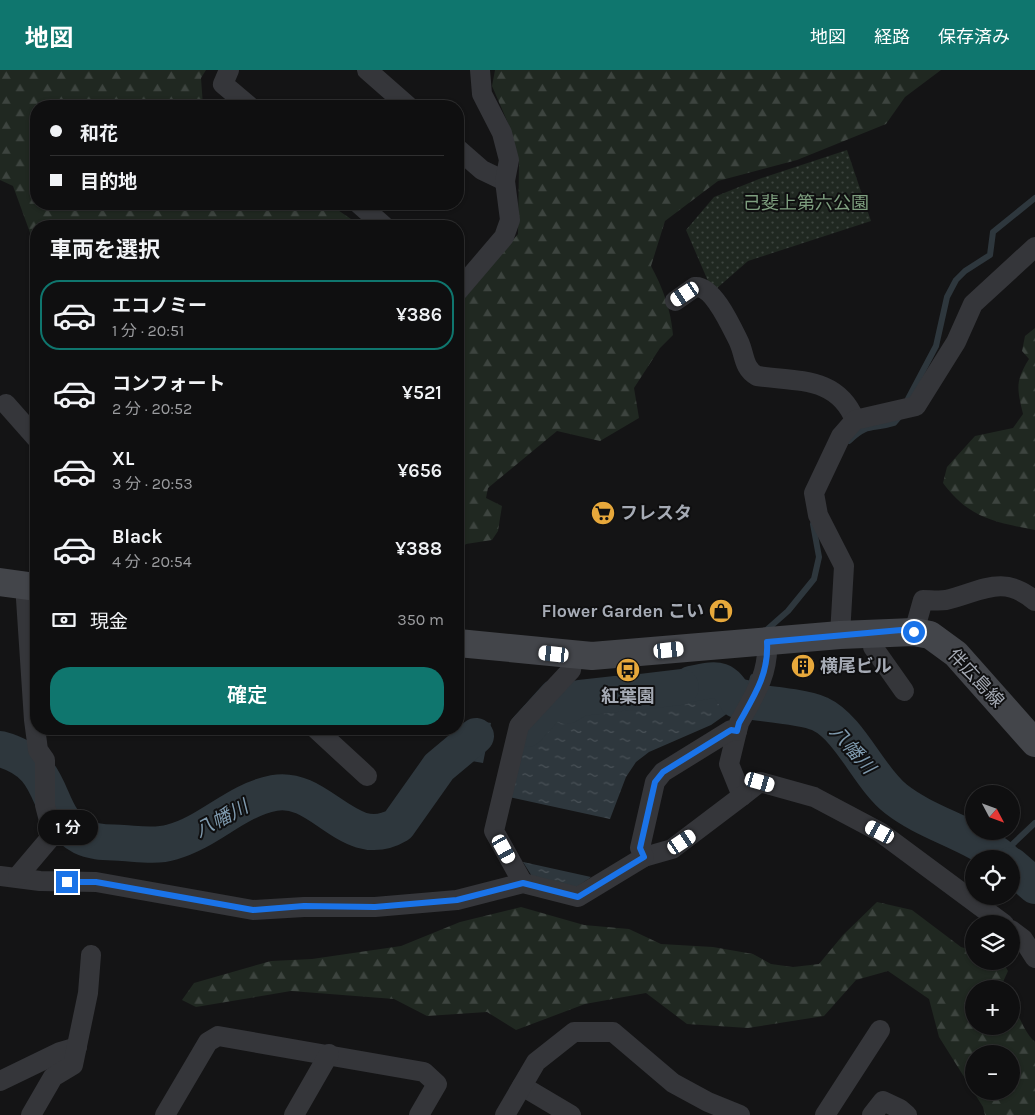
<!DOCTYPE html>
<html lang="ja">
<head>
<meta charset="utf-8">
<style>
	:root { --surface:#0f0f10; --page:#181819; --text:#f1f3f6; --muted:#9b9c9f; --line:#2f2f30; --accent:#0f766e }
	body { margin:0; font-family:Karla,"Noto Sans JP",sans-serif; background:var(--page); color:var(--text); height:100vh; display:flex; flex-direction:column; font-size:19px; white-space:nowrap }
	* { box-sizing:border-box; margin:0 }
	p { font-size:16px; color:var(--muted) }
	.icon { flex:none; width:28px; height:28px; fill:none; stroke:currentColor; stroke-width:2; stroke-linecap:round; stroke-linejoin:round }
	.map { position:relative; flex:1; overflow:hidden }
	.sheet { position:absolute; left:30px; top:150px; width:434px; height:515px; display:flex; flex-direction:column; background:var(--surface); border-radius:20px; box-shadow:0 1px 4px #0004,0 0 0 1px var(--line) }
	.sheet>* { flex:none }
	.banner { position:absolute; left:30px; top:30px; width:434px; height:110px; border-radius:20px; box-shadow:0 1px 4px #0004,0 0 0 1px var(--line); display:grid; align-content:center; height:110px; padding:0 20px; background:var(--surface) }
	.needle { width:32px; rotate:131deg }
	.controls { position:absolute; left:965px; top:715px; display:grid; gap:10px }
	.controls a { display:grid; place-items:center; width:55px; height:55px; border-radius:50%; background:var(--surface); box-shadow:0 1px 4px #0004,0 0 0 1px var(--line); font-size:25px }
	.end { position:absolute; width:22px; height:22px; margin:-11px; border:6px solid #1a73e8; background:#fff; box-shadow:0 0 0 2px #fff }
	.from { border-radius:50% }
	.bubble { position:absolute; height:35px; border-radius:18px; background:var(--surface); box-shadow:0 1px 4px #0004,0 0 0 1px var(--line); font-size:16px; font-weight:600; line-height:35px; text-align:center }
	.car { position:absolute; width:15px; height:30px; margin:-15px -8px; border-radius:6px; box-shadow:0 0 4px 1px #0007; background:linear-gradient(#fff 24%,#345 0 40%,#fff 0 76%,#345 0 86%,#fff 0) }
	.banner b { display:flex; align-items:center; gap:18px; height:48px; font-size:19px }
	.banner b+b { border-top:1px solid var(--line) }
	.banner i { width:12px; height:12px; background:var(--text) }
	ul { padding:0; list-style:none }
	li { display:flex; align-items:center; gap:15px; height:70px; margin:0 10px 8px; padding:0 10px; border:2px solid transparent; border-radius:20px }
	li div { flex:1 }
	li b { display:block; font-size:19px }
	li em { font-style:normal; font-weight:600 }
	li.on { border-color:var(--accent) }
	li>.icon { width:45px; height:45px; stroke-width:1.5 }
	h2 { padding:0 20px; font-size:22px; line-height:60px }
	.pay { display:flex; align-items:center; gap:12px; height:55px; padding:0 20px; font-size:19px }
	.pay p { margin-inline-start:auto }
	.action { display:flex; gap:10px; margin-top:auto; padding:10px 20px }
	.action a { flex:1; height:58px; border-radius:20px; background:var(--accent); color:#fff; font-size:20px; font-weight:600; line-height:58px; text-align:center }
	header { display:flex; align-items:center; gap:30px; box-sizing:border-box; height:70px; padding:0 25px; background:var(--accent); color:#fff }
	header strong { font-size:24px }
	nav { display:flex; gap:28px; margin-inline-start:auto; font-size:18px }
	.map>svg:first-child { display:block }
</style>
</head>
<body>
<header>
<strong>地図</strong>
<nav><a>地図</a><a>経路</a><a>保存済み</a></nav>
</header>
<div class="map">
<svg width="1035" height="1045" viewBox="0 0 1035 1045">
	<defs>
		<pattern id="forest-firs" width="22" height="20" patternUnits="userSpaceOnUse" patternTransform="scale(1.25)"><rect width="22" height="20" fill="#202821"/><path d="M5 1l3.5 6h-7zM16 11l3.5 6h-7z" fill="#3d443f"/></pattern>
		<pattern id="park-dots" width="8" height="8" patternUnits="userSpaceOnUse" patternTransform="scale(1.25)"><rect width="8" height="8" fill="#202821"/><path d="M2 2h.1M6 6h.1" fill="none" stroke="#3d443f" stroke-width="1.8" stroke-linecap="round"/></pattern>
		<pattern id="water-ripples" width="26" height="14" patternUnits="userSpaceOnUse" patternTransform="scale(1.25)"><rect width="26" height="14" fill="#2e373d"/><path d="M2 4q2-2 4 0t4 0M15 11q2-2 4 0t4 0" fill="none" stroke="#495157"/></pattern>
	</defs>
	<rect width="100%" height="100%" fill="#141415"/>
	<g fill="url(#forest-firs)" fill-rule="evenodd">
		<path d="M0,0H206L201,8L203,36H36V134H329L351,149L357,156H36V179L13,116L0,110Z"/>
		<path d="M495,0H941L905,27L886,54L797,90L718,111L665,151L651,196C663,218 671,240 673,265L660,278L634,318L639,348L600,371L557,361L488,418L486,428L502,436L498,461L492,470L466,474L458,481V236L518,164L519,92L508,53L492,16Z"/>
		<path d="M1035,258V460C994,452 969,448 943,413L947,397L975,366L1013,358L1023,344C1017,319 1015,311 1029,289L1022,281L1025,266Z"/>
		<path d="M877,832L912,840L961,877L974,881V891H1002L1008,901L1002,914L1003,919H974V956H1011V934C1021,947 1023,961 1035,972V1045H985L983,1037L939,967L929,929L888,901L856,910L824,946L748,958L687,954L646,923L585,934L516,960L487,942L427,946L394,929L291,921L196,937L182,930L194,913L271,891L312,889L401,876L460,852L521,837L584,855L629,859L661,874L713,877L753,884L771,894L793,897L819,894L843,865ZM974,984H1011V1021H974Z"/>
	</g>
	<path fill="url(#park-dots)" d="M847,80L871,151L748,191L716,219L708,211L686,160L714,127L759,109Z"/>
	<g fill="url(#water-ripples)">
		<path d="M722,609L765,621L812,641L758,648L728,643L711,655L649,682L636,692L626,707L610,749L509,727L528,659L555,628L567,639L581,630L616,626L617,635L630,625L681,618L683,625L691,617L722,612Z"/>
		<path d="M485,652L491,653L483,693L455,688L439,697L451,679Z"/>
		<path d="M523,792L591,807L577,817L533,808Z"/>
	</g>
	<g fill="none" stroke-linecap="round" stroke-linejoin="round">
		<g stroke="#2e373d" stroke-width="6">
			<path d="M908,329L936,276L947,227L956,210L965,201L990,185L993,162L1035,128"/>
			<path d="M849,371C868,352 873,360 894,353L900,346"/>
			<path d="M763,563L788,541L814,509L819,487L813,454"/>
			<path d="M691,612L721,607L751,614L753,607"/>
			<path d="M631,621L681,614"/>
			<path d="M605,626L616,623"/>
			<path d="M1000,786L1035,753"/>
		</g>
		<g stroke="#2e373d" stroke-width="36">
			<path d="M691,614C717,609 723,605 737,630C756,633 804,636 820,644C850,658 869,708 896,729C928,754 969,762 1003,789"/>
			<path d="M631,623L681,617"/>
			<path d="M527,659L556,627L567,636L580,628L616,624"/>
			<path d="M0,679C61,695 41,745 82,767C94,773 110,772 123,773C139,774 156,777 172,772C209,762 236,730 274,723C321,714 349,784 398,755L439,697L476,666"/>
			<path d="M1011,795L1035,816"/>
		</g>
		<g stroke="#35363a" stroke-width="20">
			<path d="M229,0L223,14L249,36"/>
			<path d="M367,0L408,36"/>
			<path d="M458,79L482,100L505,111"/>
			<path d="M359,134L384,156"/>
			<path d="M458,221L504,167L510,150L505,111L509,90L502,63L482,24L480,0"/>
			<path d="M675,231L695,217C713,215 732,258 739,272C745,285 743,298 757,306C798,312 837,306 855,350"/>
			<path d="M6,334L36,368"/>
			<path d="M914,562L923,530C930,530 939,531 946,530C981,522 1002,503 1035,531"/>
			<path d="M873,563V577L904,621"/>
			<path d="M840,565L844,496L818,445L814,423L841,366L855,350L916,336L956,272L973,234L1035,177"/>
			<path d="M316,659L367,706"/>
			<path d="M737,661L729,694L742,726L760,712L814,727L880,762L1004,854"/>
			<path d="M644,787L672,779L742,726"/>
			<path d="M0,806L40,811L96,812L253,840L304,837H375L457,830L523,813L578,827L644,787L640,778L655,712L663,702L731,660L737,661L739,653C754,626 769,604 767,572"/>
			<path d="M18,806L51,767L52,762L45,735V690L38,680L34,650L26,529L28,516"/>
			<path d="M523,813L494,761L519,656L571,600L573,586"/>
			<path d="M1011,860L1023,869L1035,888"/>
			<path d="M0,1011L60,982L77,977"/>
			<path d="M522,1016L571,1045"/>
			<path d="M31,1045L53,1007L73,995L88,923L91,885"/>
			<path d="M165,1045L208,972L218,966L424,1002L437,1014L419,1045"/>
			<path d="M294,1045L329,984"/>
			<path d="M505,1045L536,992L574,962H613L673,1013L708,1032L740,1045"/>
			<path d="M825,1045L880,960"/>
			<path d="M872,1045L883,1031L900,1039L907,1045"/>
		</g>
		<g stroke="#43454a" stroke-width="28">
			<path d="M0,512L36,517"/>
			<path d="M458,573L592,586L840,565L914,562L930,565L956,584L1035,673"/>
		</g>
	</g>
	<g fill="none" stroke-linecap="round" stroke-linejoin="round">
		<path stroke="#1a73e8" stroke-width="6" d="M67,812H96L253,840L304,836L375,837L457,830L523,813L578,827L644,787L640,778L655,712L663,702L731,660L737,661L739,653C754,626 769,604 767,572L901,560L914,562"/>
	</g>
	<defs>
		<g id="supermarket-disc" transform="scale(1.25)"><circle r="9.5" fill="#e7a83b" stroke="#0f0f10"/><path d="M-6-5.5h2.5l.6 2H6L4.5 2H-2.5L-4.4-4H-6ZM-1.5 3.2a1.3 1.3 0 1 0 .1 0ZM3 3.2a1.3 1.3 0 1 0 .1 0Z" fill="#111"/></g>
		<g id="shop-disc" transform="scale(1.25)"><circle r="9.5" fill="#e7a83b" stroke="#0f0f10"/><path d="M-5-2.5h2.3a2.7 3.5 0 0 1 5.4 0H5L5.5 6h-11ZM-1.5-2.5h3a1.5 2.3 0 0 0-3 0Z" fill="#111"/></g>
		<g id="building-disc" transform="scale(1.25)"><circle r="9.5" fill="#e7a83b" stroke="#0f0f10"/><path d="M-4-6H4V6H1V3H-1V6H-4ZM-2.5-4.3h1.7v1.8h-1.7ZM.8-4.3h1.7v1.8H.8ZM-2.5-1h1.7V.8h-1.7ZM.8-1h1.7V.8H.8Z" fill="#111"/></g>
		<g id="bus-disc" transform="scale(1.25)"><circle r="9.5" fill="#e7a83b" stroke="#0f0f10"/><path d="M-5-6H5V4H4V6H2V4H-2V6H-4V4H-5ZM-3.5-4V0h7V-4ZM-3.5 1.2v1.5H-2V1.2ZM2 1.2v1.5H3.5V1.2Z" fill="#111"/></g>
	</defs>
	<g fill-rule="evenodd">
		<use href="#supermarket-disc" x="603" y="443"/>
		<use href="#shop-disc" x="721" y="541"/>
		<use href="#building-disc" x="803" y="596"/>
		<use href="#bus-disc" x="628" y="600"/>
	</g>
	<g text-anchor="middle" stroke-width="4" stroke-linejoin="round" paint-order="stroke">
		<g font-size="18" fill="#7e9f7f" stroke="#0f0f10">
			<text x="806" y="139">己斐上第六公園</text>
		</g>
		<g font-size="18" font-weight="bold" fill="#a6abb5" stroke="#0f0f10" text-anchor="start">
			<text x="620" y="449">フレスタ</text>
			<text x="704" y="547" text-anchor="end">Flower Garden こい</text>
			<text x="820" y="602">横尾ビル</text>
			<text x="628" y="632" text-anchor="middle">紅葉園</text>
		</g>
		<g font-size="18" fill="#a6abb5" stroke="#0f0f10">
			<text transform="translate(976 608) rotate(47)" y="6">伴広島線</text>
		</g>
		<g font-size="19" font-style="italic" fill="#7f9aae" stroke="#0f0f10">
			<text transform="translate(853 679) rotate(49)" y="7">八幡川</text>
			<text transform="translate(221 748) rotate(-28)" y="7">八幡川</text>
		</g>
	</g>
</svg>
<div class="controls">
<a><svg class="needle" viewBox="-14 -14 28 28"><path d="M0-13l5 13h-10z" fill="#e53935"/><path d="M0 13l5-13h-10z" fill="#9b9c9f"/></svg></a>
<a><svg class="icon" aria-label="locate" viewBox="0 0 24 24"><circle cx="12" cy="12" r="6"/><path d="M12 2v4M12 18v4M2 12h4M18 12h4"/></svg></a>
<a><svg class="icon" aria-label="layers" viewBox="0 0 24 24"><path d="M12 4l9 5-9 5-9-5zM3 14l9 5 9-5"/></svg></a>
<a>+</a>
<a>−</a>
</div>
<i class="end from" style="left:914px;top:562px"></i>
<i class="end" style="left:67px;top:812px"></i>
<div class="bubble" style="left:38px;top:740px;width:60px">1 分</div>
<i class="car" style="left:685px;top:224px;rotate:236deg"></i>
<i class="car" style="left:669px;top:580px;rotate:84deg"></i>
<i class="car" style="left:554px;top:584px;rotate:276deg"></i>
<i class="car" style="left:760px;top:712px;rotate:106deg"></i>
<i class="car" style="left:880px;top:762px;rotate:298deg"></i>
<i class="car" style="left:682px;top:772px;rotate:56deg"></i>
<i class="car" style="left:504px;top:779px;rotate:151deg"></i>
<div class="banner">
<b><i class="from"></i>和花</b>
<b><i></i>目的地</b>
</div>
<section class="sheet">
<h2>車両を選択</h2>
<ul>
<li class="on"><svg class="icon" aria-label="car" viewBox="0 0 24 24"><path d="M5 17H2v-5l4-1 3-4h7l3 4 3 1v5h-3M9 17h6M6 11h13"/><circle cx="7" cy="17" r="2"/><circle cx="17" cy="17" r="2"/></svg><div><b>エコノミー</b><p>1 分 · 20:51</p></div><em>¥386</em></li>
<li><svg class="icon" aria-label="car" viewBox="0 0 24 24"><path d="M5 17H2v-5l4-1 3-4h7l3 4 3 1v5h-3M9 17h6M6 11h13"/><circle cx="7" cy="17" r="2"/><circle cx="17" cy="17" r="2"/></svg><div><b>コンフォート</b><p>2 分 · 20:52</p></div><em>¥521</em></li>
<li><svg class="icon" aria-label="car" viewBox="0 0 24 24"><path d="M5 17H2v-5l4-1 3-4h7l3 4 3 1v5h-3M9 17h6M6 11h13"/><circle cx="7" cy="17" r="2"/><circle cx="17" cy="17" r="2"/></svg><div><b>XL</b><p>3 分 · 20:53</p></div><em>¥656</em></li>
<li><svg class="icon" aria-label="car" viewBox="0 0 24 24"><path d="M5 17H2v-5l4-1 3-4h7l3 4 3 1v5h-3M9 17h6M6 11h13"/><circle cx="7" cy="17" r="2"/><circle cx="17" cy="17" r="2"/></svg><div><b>Black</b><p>4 分 · 20:54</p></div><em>¥388</em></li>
</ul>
<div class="pay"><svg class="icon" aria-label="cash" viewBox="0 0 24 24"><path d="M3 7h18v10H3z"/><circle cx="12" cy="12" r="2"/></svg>現金<p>350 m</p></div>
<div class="action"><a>確定</a></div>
</section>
</div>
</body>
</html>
